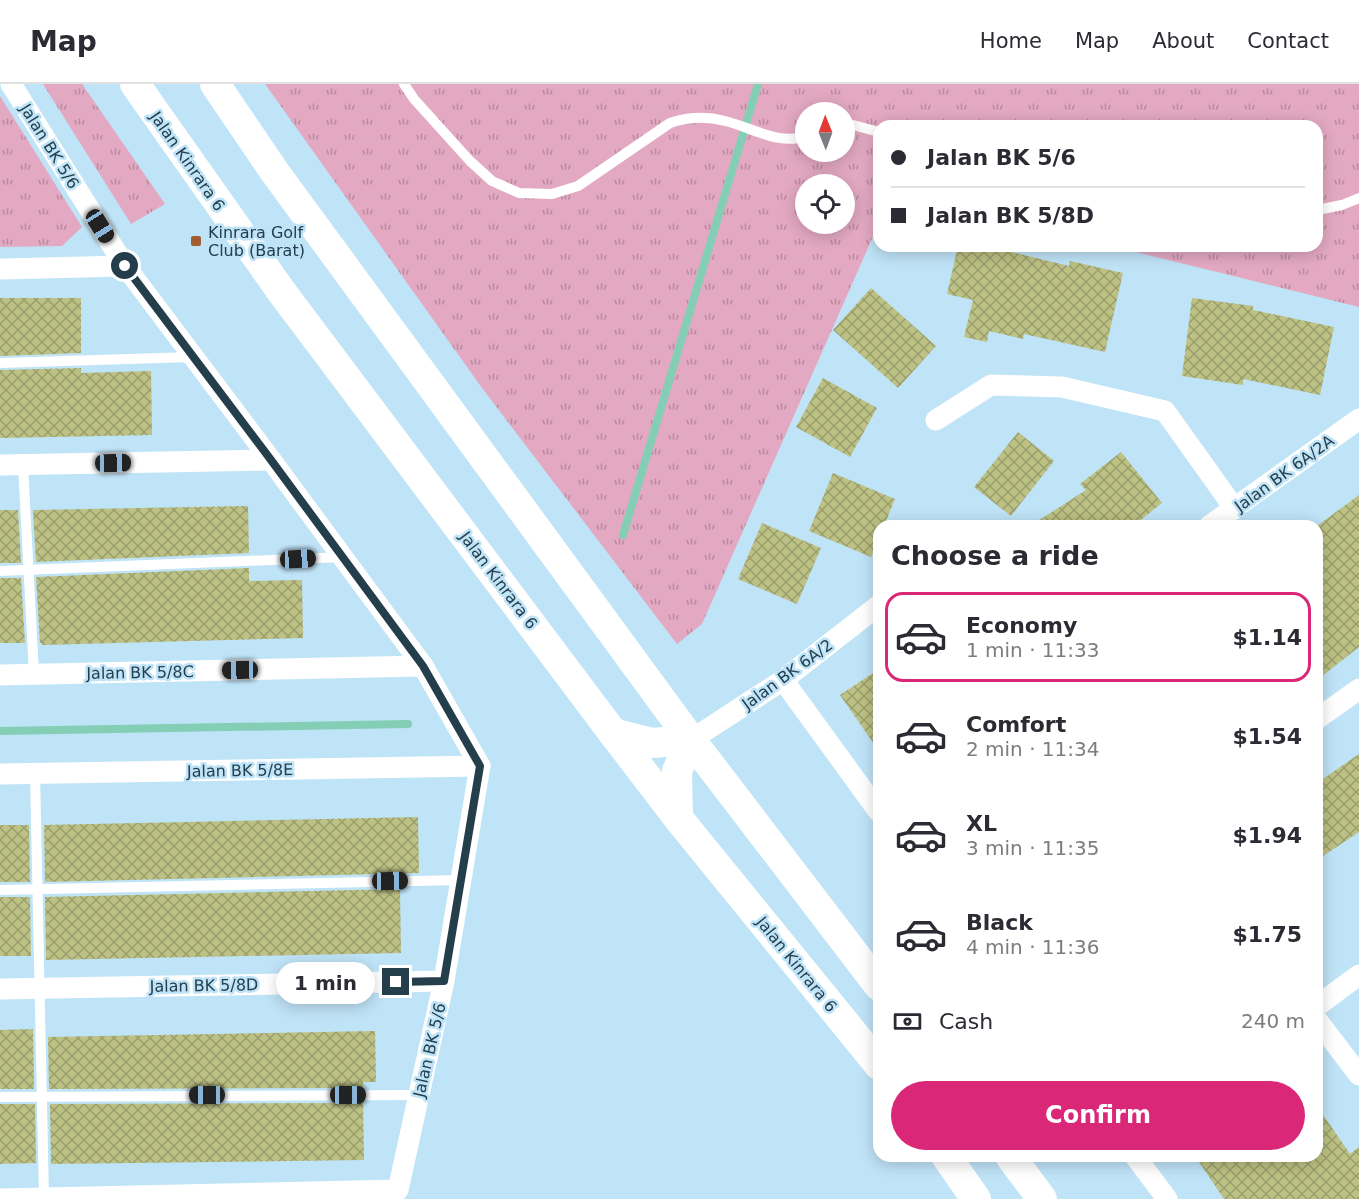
<!DOCTYPE html>
<html lang="en">
<head>
<meta charset="utf-8">
<style>
	:root { --surface:#fff; --page:#f7f7f7; --text:#2b2b33; --muted:#7c7c81; --line:#e1e1e2; --accent:#db2777 }
	body { margin:0; font-family:"DejaVu Sans",sans-serif; background:var(--page); color:var(--text); height:100vh; display:flex; flex-direction:column; font-size:22px; white-space:nowrap }
	* { box-sizing:border-box; margin:0 }
	p { font-size:20px; color:var(--muted) }
	.icon { flex:none; width:33px; height:33px; fill:none; stroke:currentColor; stroke-width:2; stroke-linecap:round; stroke-linejoin:round }
	.map { position:relative; flex:1; overflow:hidden }
	.side { position:absolute; left:873px; top:436px; width:450px; height:642px; display:flex; flex-direction:column; background:var(--surface); border-radius:18px; box-shadow:0 3px 15px #0003 }
	.side>* { flex:none }
	.hud { position:absolute; left:873px; top:36px; width:450px; height:132px; border-radius:18px; box-shadow:0 3px 15px #0003; display:grid; align-content:center; height:132px; padding:0 18px; background:var(--surface) }
	.needle { width:39px; rotate:359deg }
	.fabs { position:absolute; left:795px; top:18px; display:grid; gap:12px }
	.fabs a { display:grid; place-items:center; width:60px; height:60px; border-radius:50%; background:var(--surface); box-shadow:0 3px 15px #0003; font-size:30px }
	.end { position:absolute; width:27px; height:27px; margin:-14px; border:8px solid #253e4c; background:#fff; box-shadow:0 0 0 3px #fff }
	.from { border-radius:50% }
	.bubble { position:absolute; height:42px; border-radius:21px; background:var(--surface); box-shadow:0 3px 15px #0003; font-size:20px; font-weight:600; line-height:42px; text-align:center }
	.car { position:absolute; width:18px; height:36px; margin:-18px -9px; border-radius:8px; box-shadow:0 0 4px 2px #0007; background:linear-gradient(#222 24%,#8ab4d8 0 40%,#222 0 76%,#8ab4d8 0 86%,#222 0) }
	.hud b { display:flex; align-items:center; gap:21px; height:57px; font-size:22px }
	.hud b+b { border-top:2px solid var(--line) }
	.hud i { width:15px; height:15px; background:var(--text) }
	ul { padding:0; list-style:none }
	li { display:flex; align-items:center; gap:18px; height:90px; margin:0 12px 9px; padding:0 6px; border:3px solid transparent; border-radius:18px }
	li div { flex:1 }
	li b { display:block; font-size:22px }
	li em { font-style:normal; font-weight:600 }
	li.current { border-color:var(--accent) }
	li>.icon { width:54px; height:54px; stroke-width:1.5 }
	h2 { padding:0 18px; font-size:27px; line-height:72px }
	.pay { display:flex; align-items:center; gap:15px; height:66px; padding:0 18px; font-size:22px }
	.pay p { margin-inline-start:auto }
	.button { display:flex; gap:12px; margin-top:auto; padding:12px 18px }
	.button a { flex:1; height:69px; border-radius:36px; background:var(--accent); color:#fff; font-size:24px; font-weight:600; line-height:69px; text-align:center }
	header { display:flex; align-items:center; gap:36px; box-sizing:border-box; height:84px; padding:0 30px; background:var(--surface); border-bottom:2px solid var(--line) }
	header strong { font-size:28px }
	nav { display:flex; gap:33px; margin-inline-start:auto; font-size:21px }
	.map>svg:first-child { display:block }
</style>
</head>
<body>
<header>
<strong>Map</strong>
<nav><a>Home</a><a>Map</a><a>About</a><a>Contact</a></nav>
</header>
<div class="map">
<svg width="1359" height="1115" viewBox="0 0 1359 1115">
	<defs>
		<pattern id="grass-tufts" width="24" height="20" patternUnits="userSpaceOnUse" patternTransform="scale(1.5)"><rect width="24" height="20" fill="#e3a9c2"/><path d="M3 7l-1-3M5 7V3M7 7l1-3M15 17l-1-3M17 17v-4M19 17l1-3" fill="none" stroke="#b88ba0"/></pattern>
		<pattern id="building-cross-hatch" width="8" height="8" patternUnits="userSpaceOnUse" patternTransform="scale(1.5)"><rect width="8" height="8" fill="#bdc183"/><path d="M0 0l8 8M0 8l8-8" fill="none" stroke="#999e6d"/></pattern>
	</defs>
	<rect width="100%" height="100%" fill="#bfe3f7"/>
	<g fill="url(#grass-tufts)" fill-rule="evenodd">
		<path d="M43,0H82L165,120L131,140Z"/>
		<path d="M265,0H1359V223L1111,162H1317V42H879V139L702,540L677,560L482,304ZM806,28H844V68H806ZM806,100H844V140H806Z"/>
		<path d="M0,12L82,143L62,162L0,163Z"/>
	</g>
	<g fill="none" stroke-linecap="round" stroke-linejoin="round">
		<g stroke="#84ceb6" stroke-width="8">
			<path d="M623,451L758,0"/>
			<path d="M0,647L408,640"/>
		</g>
	</g>
	<g fill="url(#building-cross-hatch)">
		<path d="M958,162H987L1069,182L1070,177L1123,189L1105,268L1024,250L1023,255L989,247L987,258L964,253L973,216L947,210Z"/>
		<path d="M871,204L936,262L898,304L833,246Z"/>
		<path d="M0,214H81V269L0,272Z"/>
		<path d="M1192,214L1253,222V226L1334,243L1320,311L1243,295V301L1182,292Z"/>
		<path d="M81,284V289L151,287L152,351L0,354V286Z"/>
		<path d="M823,294L877,324L850,373L796,343Z"/>
		<path d="M1018,348L1054,377L1011,432L974,403Z"/>
		<path d="M1121,368L1162,419L1133,442H1030L1086,406L1080,400Z"/>
		<path d="M833,389L895,415L884,442H879V454L871,473L809,447Z"/>
		<path d="M1359,411V563L1317,596V442Z"/>
		<path d="M248,422L249,469L36,478L33,426Z"/>
		<path d="M0,426H18L21,479H0Z"/>
		<path d="M762,439L821,464L797,520L738,495Z"/>
		<path d="M249,484V497L302,496L303,554L42,561V559H40L36,493Z"/>
		<path d="M0,494H21L25,559H0Z"/>
		<path d="M879,585V667L840,611Z"/>
		<path d="M1359,670V748L1317,776V699Z"/>
		<path d="M418,733L419,789L45,798L44,741Z"/>
		<path d="M0,741H29L30,798H0Z"/>
		<path d="M400,805L401,869L46,876L45,813Z"/>
		<path d="M0,813H30L31,872H0Z"/>
		<path d="M33,945L34,1005H0V946Z"/>
		<path d="M375,947L376,998H363V1004L49,1005L48,953Z"/>
		<path d="M363,1019L364,1076L51,1080L50,1020Z"/>
		<path d="M0,1020H35L36,1079L0,1080Z"/>
		<path d="M1317,1022L1350,1070L1359,1063V1115H1224L1195,1072H1317Z"/>
	</g>
	<g fill="none" stroke-linecap="round" stroke-linejoin="round">
		<g stroke="#fff" stroke-width="10">
			<path d="M404,0L414,15L470,77L492,97L519,109L552,110L578,102L670,39C688,33 706,32 725,37C751,43 779,62 806,52"/>
			<path d="M844,41H853L879,48"/>
			<path d="M1317,126L1342,121L1359,114"/>
			<path d="M0,279L192,273"/>
			<path d="M23,381L34,590"/>
			<path d="M0,487L343,473"/>
			<path d="M35,690L44,1114"/>
			<path d="M0,806L461,796"/>
			<path d="M0,1013L419,1011"/>
		</g>
		<g stroke="#fff" stroke-width="21">
			<path d="M0,185L125,182"/>
			<path d="M936,336L991,301L1062,303L1165,327L1235,425"/>
			<path d="M0,381L271,376"/>
			<path d="M1209,442L1359,335"/>
			<path d="M0,591L423,582"/>
			<path d="M783,596L879,728"/>
			<path d="M1317,635L1359,605"/>
			<path d="M691,656L783,596L879,521"/>
			<path d="M0,690L480,682"/>
			<path d="M0,905L444,897"/>
			<path d="M1317,922L1359,891"/>
			<path d="M1317,936L1359,991"/>
			<path d="M1135,1072L1167,1115"/>
			<path d="M0,1115L398,1106L444,897L480,682L423,582L271,376L125,182L11,0"/>
		</g>
		<g stroke="#fff" stroke-width="30">
			<path d="M135,0L281,207L613,649L678,734L879,981"/>
			<path d="M215,0L274,87L691,656L879,902"/>
			<path d="M613,649L652,659L691,656L677,687L678,734"/>
			<path d="M946,1072L976,1115"/>
			<path d="M1010,1072L1042,1115"/>
		</g>
	</g>
	<g fill="none" stroke-linecap="round" stroke-linejoin="round">
		<path stroke="#253e4c" stroke-width="8" d="M125,182L271,376L423,582L480,682L444,897L396,898"/>
	</g>
	<rect fill="#a15c2f" stroke="#bfe3f7" stroke-width="2" x="190" y="151" width="12" height="12" rx="3"/>
	<g text-anchor="middle" stroke-width="5" stroke-linejoin="round" paint-order="stroke">
		<g font-size="16" fill="#253e4c" stroke="#bfe3f7">
			<text transform="translate(50 62) rotate(58)" y="6">Jalan BK 5/6</text>
			<text transform="translate(188 77) rotate(55)" y="6">Jalan Kinrara 6</text>
			<text transform="translate(1284 389) rotate(-36)" y="6">Jalan BK 6A/2A</text>
			<text transform="translate(499 496) rotate(53)" y="6">Jalan Kinrara 6</text>
			<text transform="translate(140 588) rotate(-1)" y="6">Jalan BK 5/8C</text>
			<text transform="translate(787 590) rotate(-36)" y="6">Jalan BK 6A/2</text>
			<text transform="translate(240 686) rotate(-1)" y="6">Jalan BK 5/8E</text>
			<text transform="translate(797 880) rotate(51)" y="6">Jalan Kinrara 6</text>
			<text transform="translate(204 901) rotate(-1)" y="6">Jalan BK 5/8D</text>
			<text transform="translate(429 966) rotate(-77)" y="6">Jalan BK 5/6</text>
		</g>
		<g font-size="16" fill="#253e4c" stroke="#bfe3f7" text-anchor="start">
			<text x="208" y="154">Kinrara Golf<tspan x="208" dy="18">Club (Barat)</tspan></text>
		</g>
	</g>
</svg>
<div class="fabs">
<a><svg class="needle" viewBox="-14 -14 28 28"><path d="M0-13l5 13h-10z" fill="#e53935"/><path d="M0 13l5-13h-10z" fill="#7c7c81"/></svg></a>
<a><svg class="icon" aria-label="locate" viewBox="0 0 24 24"><circle cx="12" cy="12" r="6"/><path d="M12 2v4M12 18v4M2 12h4M18 12h4"/></svg></a>
</div>
<i class="end from" style="left:125px;top:182px"></i>
<i class="end" style="left:396px;top:898px"></i>
<div class="bubble" style="left:276px;top:878px;width:99px">1 min</div>
<i class="car" style="left:100px;top:142px;rotate:148deg"></i>
<i class="car" style="left:113px;top:379px;rotate:89deg"></i>
<i class="car" style="left:298px;top:475px;rotate:87deg"></i>
<i class="car" style="left:240px;top:586px;rotate:269deg"></i>
<i class="car" style="left:390px;top:797px;rotate:89deg"></i>
<i class="car" style="left:207px;top:1011px;rotate:270deg"></i>
<i class="car" style="left:348px;top:1011px;rotate:90deg"></i>
<div class="hud">
<b><i class="from"></i>Jalan BK 5/6</b>
<b><i></i>Jalan BK 5/8D</b>
</div>
<section class="side">
<h2>Choose a ride</h2>
<ul>
<li class="current"><svg class="icon" aria-label="car" viewBox="0 0 24 24"><path d="M5 17H2v-5l4-1 3-4h7l3 4 3 1v5h-3M9 17h6M6 11h13"/><circle cx="7" cy="17" r="2"/><circle cx="17" cy="17" r="2"/></svg><div><b>Economy</b><p>1 min · 11:33</p></div><em>$1.14</em></li>
<li><svg class="icon" aria-label="car" viewBox="0 0 24 24"><path d="M5 17H2v-5l4-1 3-4h7l3 4 3 1v5h-3M9 17h6M6 11h13"/><circle cx="7" cy="17" r="2"/><circle cx="17" cy="17" r="2"/></svg><div><b>Comfort</b><p>2 min · 11:34</p></div><em>$1.54</em></li>
<li><svg class="icon" aria-label="car" viewBox="0 0 24 24"><path d="M5 17H2v-5l4-1 3-4h7l3 4 3 1v5h-3M9 17h6M6 11h13"/><circle cx="7" cy="17" r="2"/><circle cx="17" cy="17" r="2"/></svg><div><b>XL</b><p>3 min · 11:35</p></div><em>$1.94</em></li>
<li><svg class="icon" aria-label="car" viewBox="0 0 24 24"><path d="M5 17H2v-5l4-1 3-4h7l3 4 3 1v5h-3M9 17h6M6 11h13"/><circle cx="7" cy="17" r="2"/><circle cx="17" cy="17" r="2"/></svg><div><b>Black</b><p>4 min · 11:36</p></div><em>$1.75</em></li>
</ul>
<div class="pay"><svg class="icon" aria-label="cash" viewBox="0 0 24 24"><path d="M3 7h18v10H3z"/><circle cx="12" cy="12" r="2"/></svg>Cash<p>240 m</p></div>
<div class="button"><a>Confirm</a></div>
</section>
</div>
</body>
</html>
